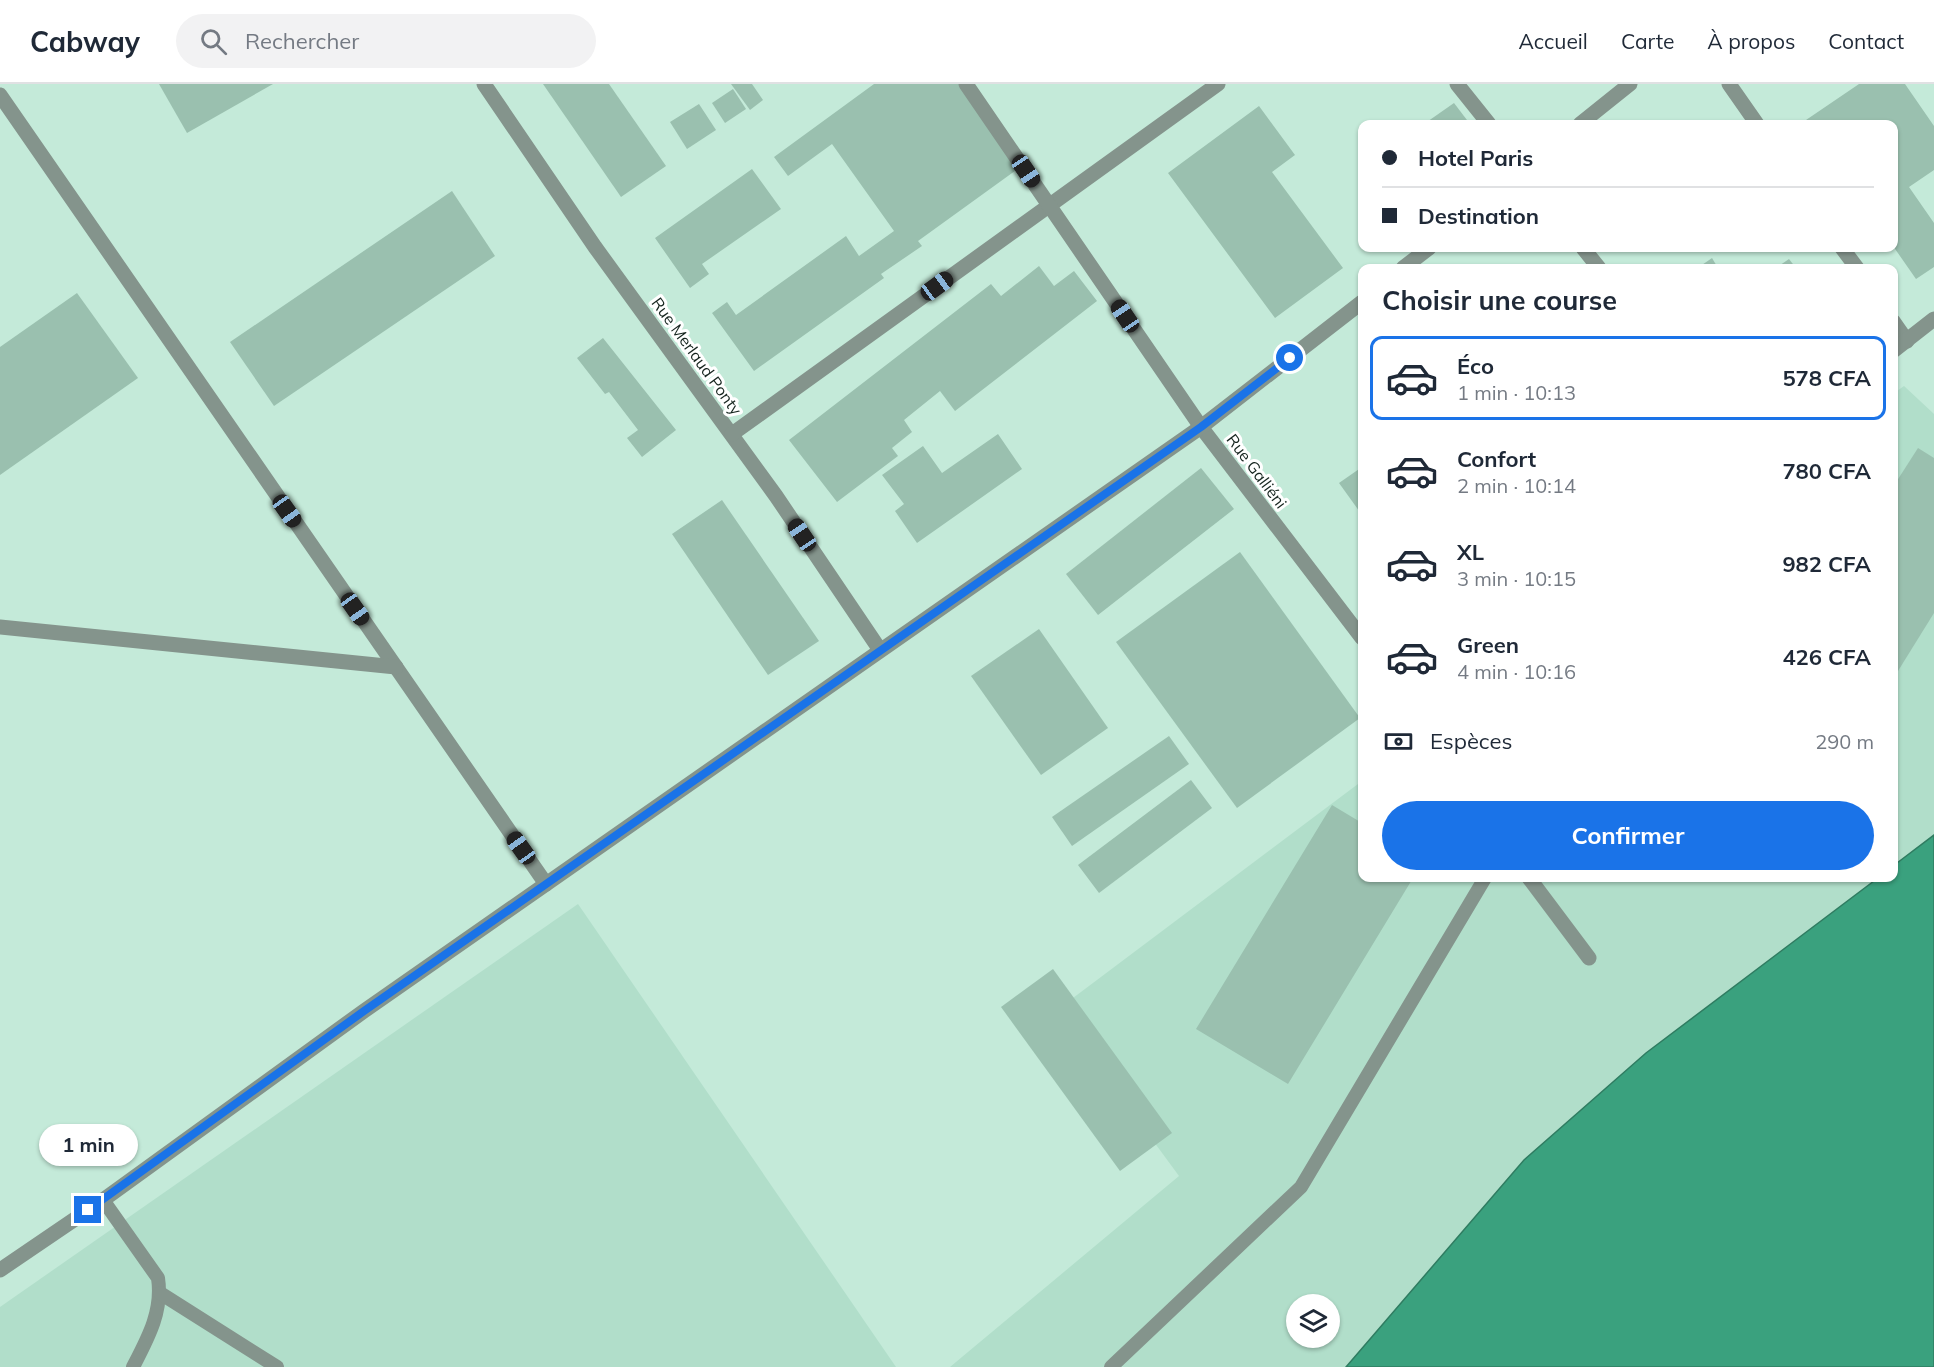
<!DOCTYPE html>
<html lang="fr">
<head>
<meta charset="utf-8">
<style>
	:root { --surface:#fff; --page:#f2f2f3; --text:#1f2937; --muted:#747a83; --line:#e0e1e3; --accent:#1a73e8 }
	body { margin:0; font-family:Mulish,sans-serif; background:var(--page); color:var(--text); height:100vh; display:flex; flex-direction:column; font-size:22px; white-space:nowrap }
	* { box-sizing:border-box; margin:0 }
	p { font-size:20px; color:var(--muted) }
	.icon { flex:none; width:33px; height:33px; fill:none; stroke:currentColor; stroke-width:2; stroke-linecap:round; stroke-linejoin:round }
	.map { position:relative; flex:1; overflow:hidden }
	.details { position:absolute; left:1358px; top:180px; width:540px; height:618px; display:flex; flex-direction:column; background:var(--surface); border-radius:12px; box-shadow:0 2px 4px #0004 }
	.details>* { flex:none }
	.banner { position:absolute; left:1358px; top:36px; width:540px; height:132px; border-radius:12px; box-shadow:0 2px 4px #0004; display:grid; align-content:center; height:132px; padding:0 24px; background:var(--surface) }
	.tools { position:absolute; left:1286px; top:1210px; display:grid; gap:12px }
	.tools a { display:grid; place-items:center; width:54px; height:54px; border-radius:50%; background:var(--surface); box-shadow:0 2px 4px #0004; font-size:30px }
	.end { position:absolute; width:27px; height:27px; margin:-14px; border:8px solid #1a73e8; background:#fff; box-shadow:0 0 0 3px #fff }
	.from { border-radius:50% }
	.bubble { position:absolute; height:42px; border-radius:21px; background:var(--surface); box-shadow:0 2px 4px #0004; font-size:20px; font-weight:700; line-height:42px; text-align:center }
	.car { position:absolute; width:18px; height:36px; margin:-18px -9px; border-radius:8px; box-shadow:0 0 4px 2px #0007; background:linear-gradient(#222 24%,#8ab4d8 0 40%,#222 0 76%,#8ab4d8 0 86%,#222 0) }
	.banner b { display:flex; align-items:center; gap:21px; height:57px; font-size:22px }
	.banner b+b { border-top:2px solid var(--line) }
	.banner i { width:15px; height:15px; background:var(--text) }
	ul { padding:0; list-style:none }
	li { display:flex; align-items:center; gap:18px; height:84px; margin:0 12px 9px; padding:0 12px; border:3px solid transparent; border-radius:12px }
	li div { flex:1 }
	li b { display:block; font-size:22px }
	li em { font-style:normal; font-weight:700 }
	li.current { border-color:var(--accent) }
	li>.icon { width:54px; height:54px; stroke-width:1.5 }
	h2 { padding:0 24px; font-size:27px; line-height:72px }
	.pay { display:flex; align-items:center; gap:15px; height:66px; padding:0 24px; font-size:22px }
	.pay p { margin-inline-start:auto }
	.button { display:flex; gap:12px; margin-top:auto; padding:12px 24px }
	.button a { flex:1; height:69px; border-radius:36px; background:var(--accent); color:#fff; font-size:24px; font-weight:700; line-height:69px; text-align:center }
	header { display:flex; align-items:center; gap:36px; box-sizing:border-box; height:84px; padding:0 30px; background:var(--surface); border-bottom:2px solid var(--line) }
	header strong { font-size:28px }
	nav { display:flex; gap:33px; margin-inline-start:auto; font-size:21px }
	.search { width:420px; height:54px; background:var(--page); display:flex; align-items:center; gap:15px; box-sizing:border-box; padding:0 21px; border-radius:33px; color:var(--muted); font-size:22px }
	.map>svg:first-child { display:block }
</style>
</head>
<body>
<header>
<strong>Cabway</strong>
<div class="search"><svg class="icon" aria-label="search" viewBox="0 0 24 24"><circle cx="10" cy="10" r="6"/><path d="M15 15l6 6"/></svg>Rechercher</div>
<nav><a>Accueil</a><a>Carte</a><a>À propos</a><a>Contact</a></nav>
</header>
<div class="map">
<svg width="1934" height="1283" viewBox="0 0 1934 1283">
	<rect width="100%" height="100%" fill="#c4ead9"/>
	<g fill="#b1deca" fill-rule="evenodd">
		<path d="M1904,302L1934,330V751L1893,782V310Z"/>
		<path d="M1362,697V794H1878L1646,969L1524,1076L1346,1283H950L1179,1092L1057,926ZM1296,1221H1329V1254H1296Z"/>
		<path d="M578,820L896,1283H0V1223Z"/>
	</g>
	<path fill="#3aa17e" stroke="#2f7c61" stroke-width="1.5" d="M1934,751V1283H1346L1524,1076L1646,969L1878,794H1893V782Z"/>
	<g fill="#9ac0af">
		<path d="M159,0H273L187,49Z"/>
		<path d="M543,0H609L666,82L621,113Z"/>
		<path d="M731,0H752L763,16L750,26Z"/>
		<path d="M874,0H959L1019,84L918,157L922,162L881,190L884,194L754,287L712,229L727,218L736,231L846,152L859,172L894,147L832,60L788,92L774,73Z"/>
		<path d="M1859,0H1905L1934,42V86L1909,103L1934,139V183L1916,195L1893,162V40H1809L1806,36Z"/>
		<path d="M733,5L746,25L725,39L712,19Z"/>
		<path d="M1454,19L1470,40H1424Z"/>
		<path d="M699,20L716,46L687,65L670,38Z"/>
		<path d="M1259,22L1295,71L1272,88L1343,184L1275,234L1168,89Z"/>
		<path d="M752,85L781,125L702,180L709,190L690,204L655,154Z"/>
		<path d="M452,107L495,172L274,322L230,258Z"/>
		<path d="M1712,174L1718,184H1700L1699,183Z"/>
		<path d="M1789,175L1796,184H1776Z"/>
		<path d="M1039,182L1054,202L1074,187L1097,217L955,327L940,307L904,336L912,348L892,364L898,372L837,418L789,356L991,200L1001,212Z"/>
		<path d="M77,209L138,294L0,391V263Z"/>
		<path d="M603,254L676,346L642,373L627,354L638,346L609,308L605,310L577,274Z"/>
		<path d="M998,350L1022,385L917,459L895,427L904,420L882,391L923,362L942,389Z"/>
		<path d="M1918,364L1934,374V529L1898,587L1893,584V403Z"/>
		<path d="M1362,383V431L1339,399Z"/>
		<path d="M1201,384L1234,425L1098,531L1066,490Z"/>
		<path d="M722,416L819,557L768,591L672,450Z"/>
		<path d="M1240,468L1360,634L1237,724L1116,558Z"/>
		<path d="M1039,545L1108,644L1041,691L971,592Z"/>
		<path d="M1169,652L1189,680L1072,762L1052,733Z"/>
		<path d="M1191,696L1212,724L1099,809L1078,781Z"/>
		<path d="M1332,721L1362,739V794H1413L1288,1000L1196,945Z"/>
		<path d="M1053,885L1172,1049L1120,1087L1001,923Z"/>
	</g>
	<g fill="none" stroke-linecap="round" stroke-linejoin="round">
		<g stroke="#84948c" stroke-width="14">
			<path d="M103,1116L158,1194C163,1227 148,1254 133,1283"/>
			<path d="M160,1209L277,1283"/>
			<path d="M1111,1283L1301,1103L1485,794"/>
		</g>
		<g stroke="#84948c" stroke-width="15">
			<path d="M484,0L595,163L776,412L880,566"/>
			<path d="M1457,0L1489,40"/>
			<path d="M1729,0L1757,40"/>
			<path d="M0,11L546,800"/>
			<path d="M1583,164L1599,184"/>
			<path d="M1842,164L1857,184"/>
			<path d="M1893,237L1907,257"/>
			<path d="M1893,267L1934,235"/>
			<path d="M1201,343L1362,554"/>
			<path d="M732,350L1218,0"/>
			<path d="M0,543L396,583"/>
			<path d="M1529,794L1589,874"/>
		</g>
		<g stroke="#84948c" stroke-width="15">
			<path d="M966,0L1201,343"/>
			<path d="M1580,40L1630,0"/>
			<path d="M1403,184L1429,164"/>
			<path d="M0,1186L103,1116L364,927L1201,343L1362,218"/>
		</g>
	</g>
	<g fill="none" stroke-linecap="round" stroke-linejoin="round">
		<path stroke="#1a73e8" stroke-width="8" d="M88,1126L364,927L1201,343L1290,274"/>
	</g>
	<g text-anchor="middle" stroke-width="6" stroke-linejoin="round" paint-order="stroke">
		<g font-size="16" fill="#15241e" stroke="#fff">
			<text transform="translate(697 272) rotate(54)" y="6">Rue Merlaud Ponty</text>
			<text transform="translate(1257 387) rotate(53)" y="6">Rue Galliéni</text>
		</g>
	</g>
</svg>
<div class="tools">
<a><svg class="icon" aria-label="layers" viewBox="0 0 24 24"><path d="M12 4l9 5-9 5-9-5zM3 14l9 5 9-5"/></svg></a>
</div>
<i class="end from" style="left:1290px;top:274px"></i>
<i class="end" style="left:88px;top:1126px"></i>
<div class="bubble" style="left:39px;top:1040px;width:99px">1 min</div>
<i class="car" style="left:1026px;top:87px;rotate:146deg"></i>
<i class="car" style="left:937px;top:202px;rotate:54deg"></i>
<i class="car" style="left:1125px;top:232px;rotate:326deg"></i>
<i class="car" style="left:287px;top:427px;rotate:145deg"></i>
<i class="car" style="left:802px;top:451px;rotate:326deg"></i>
<i class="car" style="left:355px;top:525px;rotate:145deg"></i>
<i class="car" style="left:521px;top:764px;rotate:325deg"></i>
<div class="banner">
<b><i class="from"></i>Hotel Paris</b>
<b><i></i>Destination</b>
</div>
<section class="details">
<h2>Choisir une course</h2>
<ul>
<li class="current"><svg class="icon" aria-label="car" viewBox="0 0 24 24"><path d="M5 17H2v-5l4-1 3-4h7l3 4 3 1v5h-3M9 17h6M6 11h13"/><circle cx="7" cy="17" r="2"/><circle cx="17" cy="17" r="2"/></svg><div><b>Éco</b><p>1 min · 10:13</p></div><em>578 CFA</em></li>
<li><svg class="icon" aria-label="car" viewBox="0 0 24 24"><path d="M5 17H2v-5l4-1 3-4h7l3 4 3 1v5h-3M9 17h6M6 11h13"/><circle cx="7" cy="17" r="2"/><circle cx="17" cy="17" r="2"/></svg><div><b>Confort</b><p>2 min · 10:14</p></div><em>780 CFA</em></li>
<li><svg class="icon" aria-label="car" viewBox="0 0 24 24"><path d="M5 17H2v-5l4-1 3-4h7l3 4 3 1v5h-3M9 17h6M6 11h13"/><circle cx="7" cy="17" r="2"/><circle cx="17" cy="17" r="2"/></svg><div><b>XL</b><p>3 min · 10:15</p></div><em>982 CFA</em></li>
<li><svg class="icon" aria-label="car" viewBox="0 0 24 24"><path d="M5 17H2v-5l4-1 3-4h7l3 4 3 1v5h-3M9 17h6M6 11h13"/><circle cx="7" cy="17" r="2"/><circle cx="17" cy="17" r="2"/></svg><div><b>Green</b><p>4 min · 10:16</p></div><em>426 CFA</em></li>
</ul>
<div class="pay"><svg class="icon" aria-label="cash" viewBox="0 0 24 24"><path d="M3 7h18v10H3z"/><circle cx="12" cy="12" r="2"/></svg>Espèces<p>290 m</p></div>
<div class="button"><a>Confirmer</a></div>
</section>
</div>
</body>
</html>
